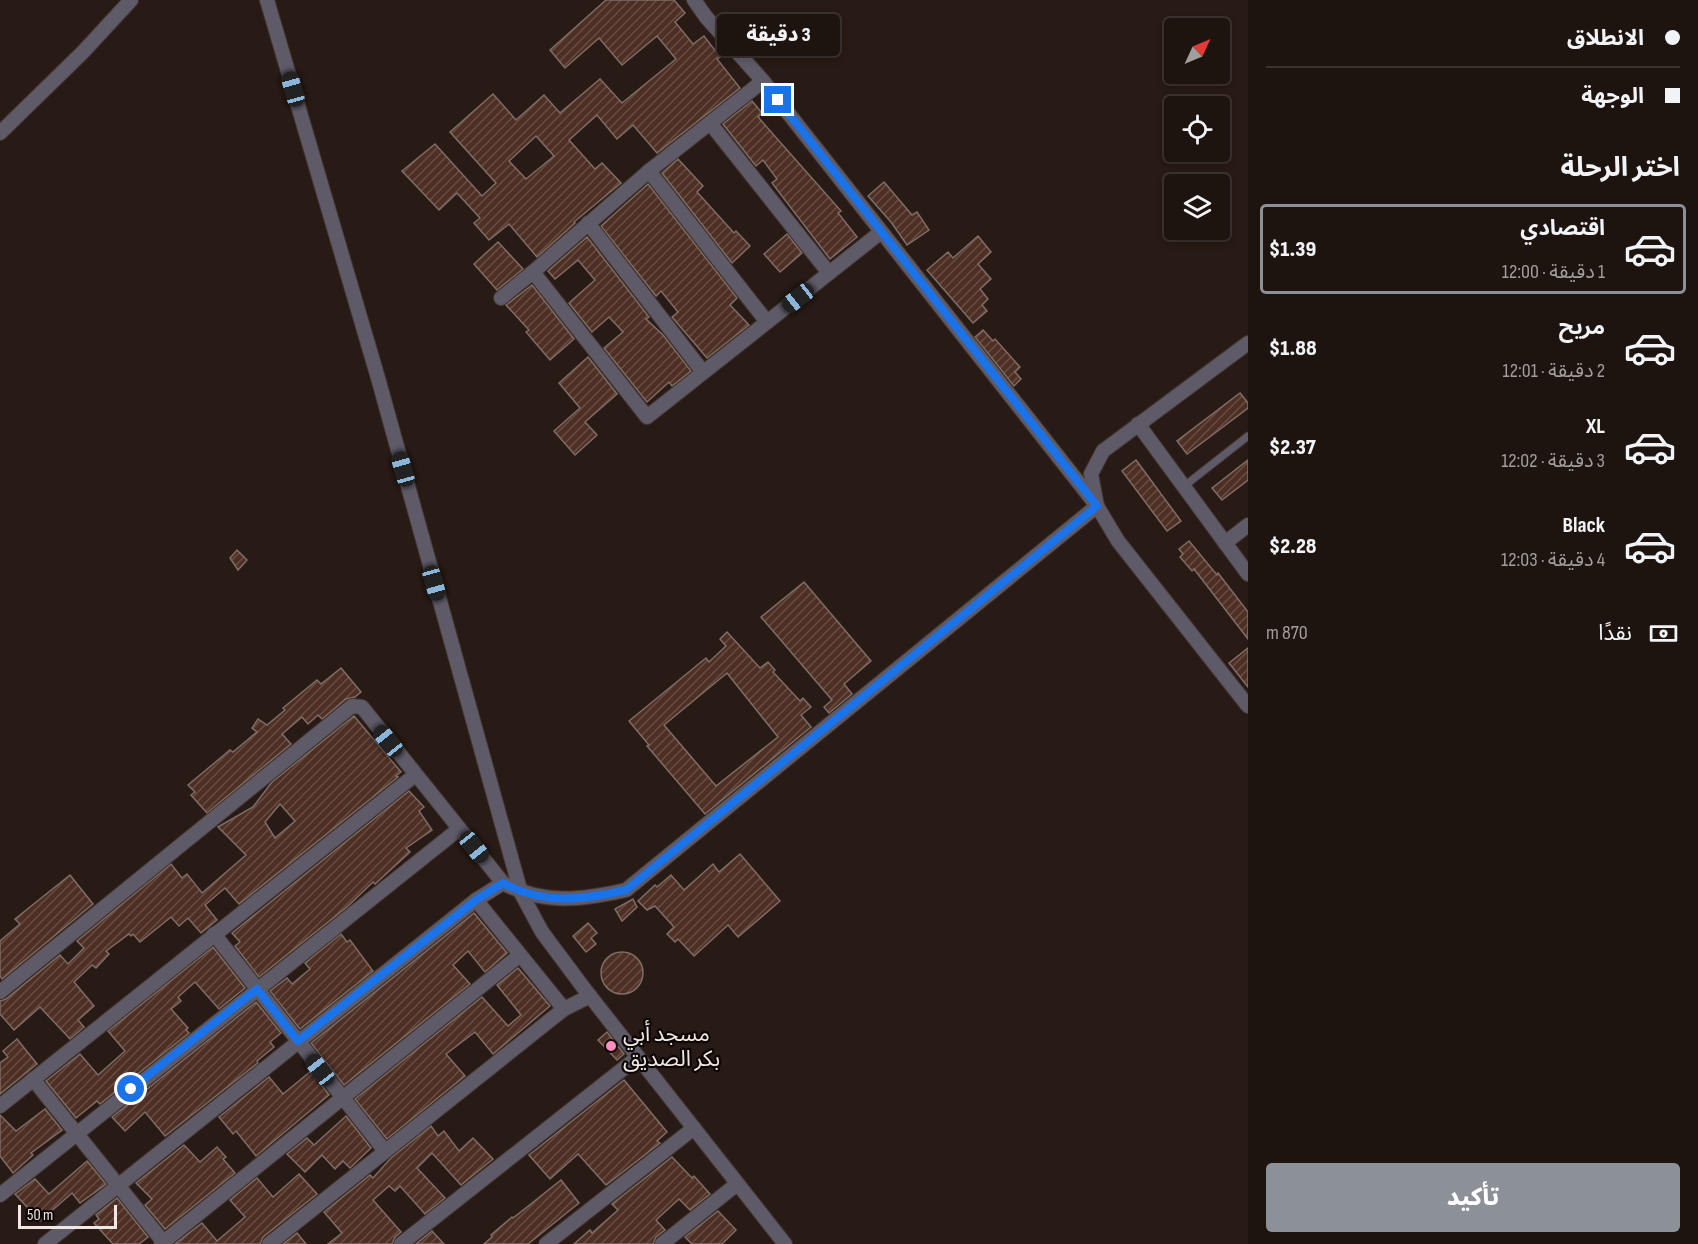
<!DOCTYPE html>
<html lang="ar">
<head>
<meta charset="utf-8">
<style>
	:root { --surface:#1e140f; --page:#261d18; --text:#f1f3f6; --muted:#a19e9e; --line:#3c332f; --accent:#8c9099 }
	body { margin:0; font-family:"Sofia Sans Condensed","Noto Sans Arabic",sans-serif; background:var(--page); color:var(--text); direction:rtl; height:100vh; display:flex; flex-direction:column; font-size:22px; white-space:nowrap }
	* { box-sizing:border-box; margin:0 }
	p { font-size:20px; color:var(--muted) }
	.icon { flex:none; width:33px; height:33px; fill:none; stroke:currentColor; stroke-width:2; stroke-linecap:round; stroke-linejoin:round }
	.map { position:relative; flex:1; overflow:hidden; direction:ltr }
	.sheet { display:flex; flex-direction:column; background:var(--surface); width:450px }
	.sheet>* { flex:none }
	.hud { display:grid; align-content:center; height:132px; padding:0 18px; background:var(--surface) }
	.needle { width:39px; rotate:46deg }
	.buttons { position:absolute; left:1164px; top:18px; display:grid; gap:12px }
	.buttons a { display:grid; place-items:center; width:66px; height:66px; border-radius:6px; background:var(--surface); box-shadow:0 3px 9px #0003,0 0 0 2px var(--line); font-size:30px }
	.scale { position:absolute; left:18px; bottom:15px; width:99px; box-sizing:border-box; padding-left:6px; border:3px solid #f1e7e3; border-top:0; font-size:16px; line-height:21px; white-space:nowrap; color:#f1e7e3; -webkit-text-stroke:4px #0c0605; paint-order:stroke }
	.end { position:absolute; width:27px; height:27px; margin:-14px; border:8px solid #1a73e8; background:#fff; box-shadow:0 0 0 3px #fff }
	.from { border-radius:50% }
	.bubble { position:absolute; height:42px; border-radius:6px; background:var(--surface); box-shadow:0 3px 9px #0003,0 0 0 2px var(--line); font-size:20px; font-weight:800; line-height:42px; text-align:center; direction:rtl }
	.car { position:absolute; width:18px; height:36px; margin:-18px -9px; border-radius:8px; box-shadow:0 0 4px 2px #0007; background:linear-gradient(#222 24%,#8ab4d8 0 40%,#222 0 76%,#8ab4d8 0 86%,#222 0) }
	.hud b { display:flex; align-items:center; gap:21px; height:57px; font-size:22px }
	.hud b+b { border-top:2px solid var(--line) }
	.hud i { width:15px; height:15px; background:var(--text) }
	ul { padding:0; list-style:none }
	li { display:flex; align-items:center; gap:18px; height:90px; margin:0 12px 9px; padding:0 6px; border:3px solid transparent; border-radius:6px }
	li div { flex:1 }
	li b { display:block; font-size:22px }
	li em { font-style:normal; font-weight:800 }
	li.on { border-color:var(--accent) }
	li>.icon { width:54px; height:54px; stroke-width:1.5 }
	h2 { padding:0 18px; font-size:27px; line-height:72px }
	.pay { display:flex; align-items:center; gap:15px; height:66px; padding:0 18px; font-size:22px }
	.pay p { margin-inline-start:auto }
	.cta { display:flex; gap:12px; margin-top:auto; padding:12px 18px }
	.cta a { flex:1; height:69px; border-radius:6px; background:var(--accent); color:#fff; font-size:24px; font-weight:800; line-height:69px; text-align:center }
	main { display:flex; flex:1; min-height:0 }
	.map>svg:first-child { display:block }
</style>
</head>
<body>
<main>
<section class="sheet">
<div class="hud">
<b><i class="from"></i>الانطلاق</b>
<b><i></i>الوجهة</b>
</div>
<h2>اختر الرحلة</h2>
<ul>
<li class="on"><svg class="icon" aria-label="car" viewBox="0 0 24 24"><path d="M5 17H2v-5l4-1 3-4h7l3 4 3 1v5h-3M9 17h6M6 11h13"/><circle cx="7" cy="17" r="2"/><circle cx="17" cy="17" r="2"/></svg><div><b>اقتصادي</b><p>1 دقيقة · 12:00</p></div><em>$1.39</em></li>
<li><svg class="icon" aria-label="car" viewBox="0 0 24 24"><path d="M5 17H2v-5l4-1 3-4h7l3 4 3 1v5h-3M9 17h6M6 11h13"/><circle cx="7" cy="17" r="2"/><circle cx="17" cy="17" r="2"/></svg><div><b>مريح</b><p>2 دقيقة · 12:01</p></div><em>$1.88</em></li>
<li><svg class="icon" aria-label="car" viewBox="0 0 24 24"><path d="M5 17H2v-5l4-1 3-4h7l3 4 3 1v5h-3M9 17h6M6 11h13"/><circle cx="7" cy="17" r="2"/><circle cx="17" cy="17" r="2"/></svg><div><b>XL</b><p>3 دقيقة · 12:02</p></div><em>$2.37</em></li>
<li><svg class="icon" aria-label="car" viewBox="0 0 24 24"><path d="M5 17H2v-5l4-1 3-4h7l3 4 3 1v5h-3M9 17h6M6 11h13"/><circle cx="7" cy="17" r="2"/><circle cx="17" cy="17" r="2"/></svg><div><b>Black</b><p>4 دقيقة · 12:03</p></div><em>$2.28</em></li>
</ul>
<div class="pay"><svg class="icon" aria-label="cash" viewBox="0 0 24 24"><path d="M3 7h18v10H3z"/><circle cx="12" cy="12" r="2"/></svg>نقدًا<p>870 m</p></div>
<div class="cta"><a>تأكيد</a></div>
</section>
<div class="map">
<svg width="1248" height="1244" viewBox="0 0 1248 1244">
	<defs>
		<pattern id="building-hatch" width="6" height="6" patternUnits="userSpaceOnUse" patternTransform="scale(1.5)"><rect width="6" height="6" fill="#4e2f24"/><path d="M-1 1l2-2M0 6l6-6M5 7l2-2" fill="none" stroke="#684d44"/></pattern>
	</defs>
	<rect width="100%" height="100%" fill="#281a14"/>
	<g fill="url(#building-hatch)" stroke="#7f6d67" stroke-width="1.5" fill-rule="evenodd">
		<path d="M606,0H674L685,13L675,22L693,44L704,36L720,57L717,59L740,88L657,153L633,125L617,139L597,115L569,140L595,169L602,163L621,183L574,222L575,223L537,257L509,224L489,240L474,223L480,218L457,193L439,210L402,171L435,144L482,196L496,183L450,132L493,94L516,120L544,95L560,113L600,79L622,103L676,59L657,36L622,65L599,38L565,68L550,50ZM536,136L554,156L526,179L509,161Z"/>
		<path d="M752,101L762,113L758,117L841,211L838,213L857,237L830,259L772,183L777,179L763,160L756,166L723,124Z"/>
		<path d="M678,159L703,186L697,192L734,233L736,231L750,246L732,263L662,173Z"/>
		<path d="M884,182L912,215L917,212L929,230L907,245L891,222L868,196Z"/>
		<path d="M648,184L737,298L730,305L749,325L707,358L672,317L678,312L661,291L656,296L601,226Z"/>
		<path d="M787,234L802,253L780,272L764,254Z"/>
		<path d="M978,236L991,252L978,264L991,279L980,289L988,299L982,305L987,311L973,323L927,270L948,252L953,258Z"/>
		<path d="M587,237L649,317L646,319L663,335L691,371L672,386L669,382L647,402L604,348L623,332L609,317L592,332L569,303L595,280L578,260L555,279L548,271Z"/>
		<path d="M498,242L523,269L497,290L474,264Z"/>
		<path d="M532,285L574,339L550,360L526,332L529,330L506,305Z"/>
		<path d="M983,330L993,341L995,339L1020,367L1015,372L1021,379L1014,386L975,337Z"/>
		<path d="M588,357L617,394L585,422L597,435L575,455L554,431L580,408L559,383Z"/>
		<path d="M1240,393L1248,403V408L1187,454L1177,441Z"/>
		<path d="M1136,460L1181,521L1167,531L1122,471Z"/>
		<path d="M1248,460V480L1222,500L1212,488Z"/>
		<path d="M1189,541L1217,575L1218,573L1248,612V639L1194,569L1192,571L1180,557L1183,554L1179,549Z"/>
		<path d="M237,550L247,560L238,570L230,558Z"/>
		<path d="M804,582L871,661L844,684L852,694L829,713L824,707L832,700L761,617Z"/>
		<path d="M727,632L760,668L768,662L775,670L773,672L800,701L803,698L811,707L801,715L811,727L705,814L647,746L649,745L629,721L706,658L709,662L726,646L720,639ZM727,673L778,737L716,786L664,725Z"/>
		<path d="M1248,648V687L1229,663Z"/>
		<path d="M341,668L361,692L355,697L346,699L322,719L318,715L308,724L302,717L282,734L291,744L207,813L191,795L195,792L188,785L230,750L233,752L257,732L252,728L258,719L267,725L285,710L283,708L317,680L321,684Z"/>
		<path d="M354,716L401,772L396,776L398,777L239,904L225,888L205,905L217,920L201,933L188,918L179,926L171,917L140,942L133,934L131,936L129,934L106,951L109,954L96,968L92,965L74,982L94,1006L78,1020L84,1027L70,1039L40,1007L14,1030L0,1014V1001L6,999L60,955L68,964L84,948L77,941L171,864L182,878L187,874L202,893L246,855L218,827L253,807L272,782ZM280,804L295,821L275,838L265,822Z"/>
		<path d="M409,791L424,807L419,811L432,830L406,848L410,852L375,884L373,882L347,907L259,977L235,946L240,942L232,933Z"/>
		<path d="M740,854L780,901L738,937L728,925L694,956L678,939L675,942L667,934L674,927L655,906L647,910L638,901L655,885L657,887L671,875L684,890L713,864L719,872Z"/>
		<path d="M70,875L93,904L2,979L0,976V941L20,924L15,919Z"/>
		<path d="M633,899L637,907L622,921L615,909Z"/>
		<path d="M474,913L507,953L485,972L468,951L453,965L470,984L344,1085L311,1043Z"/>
		<path d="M588,923L597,933L591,938L596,944L586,952L573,936Z"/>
		<path d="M341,934L347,942L350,940L373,971L300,1029L270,991L287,978L292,984L310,969L305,963Z"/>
		<path d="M213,947L245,988L219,1009L195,982L178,997L181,1001L171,1009L188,1028L186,1030L189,1033L100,1104L97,1101L76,1118L46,1081L80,1054L98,1075L125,1051L108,1031Z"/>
		<circle cx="622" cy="973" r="21"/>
		<path d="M518,968L550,1006L493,1054L475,1032L446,1054L465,1076L387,1139L355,1099L482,997L508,1026L521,1015L497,985Z"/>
		<path d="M256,1002L281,1033L270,1042L274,1047L257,1061L258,1063L207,1103L165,1136L145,1112L125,1131L112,1117Z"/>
		<path d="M607,1032L624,1054L617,1060L598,1040Z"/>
		<path d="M17,1039L37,1064L0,1094V1063L8,1057L3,1051Z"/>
		<path d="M311,1071L329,1095L256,1156L236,1131L233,1134L219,1117L269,1077L283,1094Z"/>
		<path d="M624,1080L667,1132L657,1141L660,1143L606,1185L578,1154L550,1179L529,1155Z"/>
		<path d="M45,1109L62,1130L31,1153L33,1155L13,1173L0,1156V1115L16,1131Z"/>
		<path d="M346,1116L371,1148L350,1168L343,1161L335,1169L322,1155L305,1172L287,1154L307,1138L314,1145Z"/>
		<path d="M431,1126L438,1136L444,1131L459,1151L473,1138L493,1159L461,1185L432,1153L417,1168L445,1198L425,1214L400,1186L395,1191L389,1186L373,1200L401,1232L395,1237L392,1244H328L342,1233L324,1212L370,1175L373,1178L391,1158Z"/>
		<path d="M184,1145L200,1162L217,1147L226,1157L223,1159L235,1173L165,1229L145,1205L152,1199L136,1183Z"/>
		<path d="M672,1157L692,1178L694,1176L710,1194L690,1210L679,1199L656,1220L665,1230L656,1237L653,1244H574L590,1230L592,1233L618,1210L612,1204Z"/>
		<path d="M87,1161L106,1184L80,1203L72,1193L40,1221L15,1194L35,1179L49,1194Z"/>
		<path d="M299,1174L317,1194L263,1237L260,1244H175L202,1223L217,1241L245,1217L230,1200L257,1178L273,1197Z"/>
		<path d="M561,1180L579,1203L528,1244H484L492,1237L491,1235L512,1217L513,1218Z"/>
		<path d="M117,1198L148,1237L139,1244H113L94,1223L99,1219L96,1215Z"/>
		<path d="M718,1211L736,1230L722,1244H692L685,1237Z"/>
		<path d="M432,1231L444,1244H416Z"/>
		<path d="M297,1233L306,1244H283Z"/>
	</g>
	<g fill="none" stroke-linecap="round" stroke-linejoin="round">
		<g stroke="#443731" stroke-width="9">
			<path id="service" d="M1183,487L1248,436"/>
		</g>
		<g stroke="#443731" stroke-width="16">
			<g id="minor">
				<path d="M267,0L378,378L521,893L542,932L586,991L785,1244"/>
				<path d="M694,0L706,17L763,81"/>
				<path d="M710,123L829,273"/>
				<path d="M0,133L83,52L131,0"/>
				<path d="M649,171L767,322"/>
				<path d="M588,223L703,372"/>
				<path d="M533,272L647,417L881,232"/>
				<path d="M1248,343L1103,451L1091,474L1097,506L1118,541L1248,706"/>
				<path d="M1138,424L1248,574"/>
				<path d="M1225,543L1248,525"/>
				<path d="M476,900L564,1009"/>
				<path d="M214,934L385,1151"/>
				<path d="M0,992L352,706L362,707L503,883C543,905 582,900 626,890L1097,506L763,81L649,171L533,272L501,298"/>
				<path d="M33,1079L165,1244"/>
				<path d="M0,1106L415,775"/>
				<path d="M0,1195L459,829"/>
				<path d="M45,1244L476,900L503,883"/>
				<path d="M161,1244L520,955"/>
				<path d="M269,1244L564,1009L590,996"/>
				<path d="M401,1244L638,1057"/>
				<path d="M546,1244L694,1128"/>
				<path d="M662,1244L737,1184"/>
			</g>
		</g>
		<use href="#service" stroke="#5e5a68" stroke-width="7"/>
		<use href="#minor" stroke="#5e5a68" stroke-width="14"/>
	</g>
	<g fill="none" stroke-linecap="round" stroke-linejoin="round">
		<path stroke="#1a73e8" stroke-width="8" d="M131,1089L257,989L298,1041L476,900L503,883C543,905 582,900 626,890L1097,506L778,100"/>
	</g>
	<circle fill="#fd8ebe" stroke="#0c0605" stroke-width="2" cx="611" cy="1046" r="6"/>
	<g text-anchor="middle" stroke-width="4.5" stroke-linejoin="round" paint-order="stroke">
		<g font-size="22" fill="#f1e7e3" stroke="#0c0605" text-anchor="start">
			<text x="623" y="1041">مسجد أبي<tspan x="623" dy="25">بكر الصديق</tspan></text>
		</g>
	</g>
</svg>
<div class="buttons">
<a><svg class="needle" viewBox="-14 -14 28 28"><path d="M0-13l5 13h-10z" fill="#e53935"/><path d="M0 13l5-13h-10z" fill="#a19e9e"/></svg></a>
<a><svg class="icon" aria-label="locate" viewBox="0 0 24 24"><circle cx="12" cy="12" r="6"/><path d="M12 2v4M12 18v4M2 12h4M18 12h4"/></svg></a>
<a><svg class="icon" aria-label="layers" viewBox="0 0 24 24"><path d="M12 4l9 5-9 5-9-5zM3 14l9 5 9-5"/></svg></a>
</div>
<div class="scale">50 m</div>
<i class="end from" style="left:131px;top:1089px"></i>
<i class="end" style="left:778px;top:100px"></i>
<div class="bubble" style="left:717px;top:14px;width:123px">3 دقيقة</div>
<i class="car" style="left:293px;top:89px;rotate:344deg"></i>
<i class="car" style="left:798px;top:298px;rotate:232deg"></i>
<i class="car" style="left:403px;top:469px;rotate:344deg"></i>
<i class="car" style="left:434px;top:583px;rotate:164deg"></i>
<i class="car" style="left:388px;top:741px;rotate:321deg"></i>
<i class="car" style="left:474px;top:847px;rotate:141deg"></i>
<i class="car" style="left:320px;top:1070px;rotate:322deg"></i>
</div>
</main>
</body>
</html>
